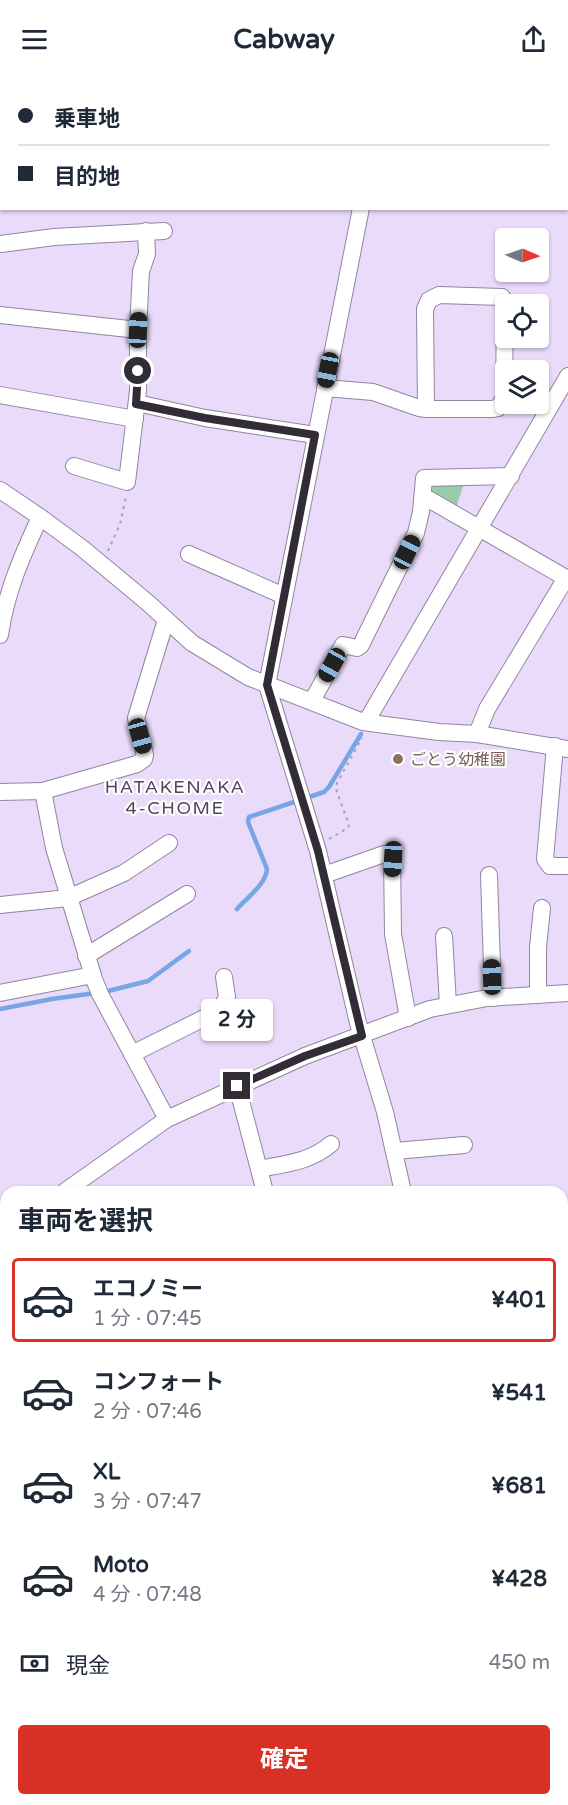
<!DOCTYPE html>
<html lang="ja">
<head>
<meta charset="utf-8">
<style>
	:root { --surface:#fff; --page:#f2f2f3; --text:#1f2937; --muted:#747a83; --line:#e0e1e3; --accent:#d93025 }
	body { margin:0; font-family:"Varela Round","Noto Sans JP",sans-serif; background:var(--page); color:var(--text); height:100vh; display:flex; flex-direction:column; font-size:22px; white-space:nowrap }
	* { box-sizing:border-box; margin:0 }
	p { font-size:20px; color:var(--muted) }
	.icon { flex:none; width:33px; height:33px; fill:none; stroke:currentColor; stroke-width:2; stroke-linecap:round; stroke-linejoin:round }
	.map { position:relative; flex:1; overflow:hidden }
	.drawer { position:absolute; left:0px; top:1108px; width:568px; height:620px; display:flex; flex-direction:column; background:var(--surface); border-radius:18px 18px 0 0; box-shadow:0 2px 4px #0004 }
	.drawer>* { flex:none }
	.guide { position:absolute; left:0px; top:0px; width:568px; height:132px; box-shadow:0 2px 4px #0004; display:grid; align-content:center; height:132px; padding:0 18px; background:var(--surface) }
	.needle { width:39px; rotate:92deg }
	.fabs { position:absolute; left:495px; top:150px; display:grid; gap:12px }
	.fabs a { display:grid; place-items:center; width:54px; height:54px; border-radius:6px; background:var(--surface); box-shadow:0 2px 4px #0004; font-size:30px }
	.end { position:absolute; width:27px; height:27px; margin:-14px; border:8px solid #322c37; background:#fff; box-shadow:0 0 0 3px #fff }
	.from { border-radius:50% }
	.bubble { position:absolute; height:42px; border-radius:6px; background:var(--surface); box-shadow:0 2px 4px #0004; font-size:20px; font-weight:700; line-height:42px; text-align:center }
	.car { position:absolute; width:18px; height:36px; margin:-18px -9px; border-radius:8px; box-shadow:0 0 4px 2px #0007; background:linear-gradient(#222 24%,#8ab4d8 0 40%,#222 0 76%,#8ab4d8 0 86%,#222 0) }
	.guide b { display:flex; align-items:center; gap:21px; height:57px; font-size:22px }
	.guide b+b { border-top:2px solid var(--line) }
	.guide i { width:15px; height:15px; background:var(--text) }
	ul { padding:0; list-style:none }
	li { display:flex; align-items:center; gap:18px; height:84px; margin:0 12px 9px; padding:0 6px; border:3px solid transparent; border-radius:6px }
	li div { flex:1 }
	li b { display:block; font-size:22px }
	li em { font-style:normal; font-weight:700 }
	li.on { border-color:var(--accent) }
	li>.icon { width:54px; height:54px; stroke-width:1.5 }
	h2 { padding:0 18px; font-size:27px; line-height:72px }
	.pay { display:flex; align-items:center; gap:15px; height:66px; padding:0 18px; font-size:22px }
	.pay p { margin-inline-start:auto }
	.button { display:flex; gap:12px; margin-top:auto; padding:12px 18px }
	.button a { flex:1; height:69px; border-radius:6px; background:var(--accent); color:#fff; font-size:24px; font-weight:700; line-height:69px; text-align:center }
	header { display:flex; justify-content:space-between; align-items:center; height:78px; padding:0 18px; background:var(--surface); font-size:27px; font-weight:700 }
	.map>svg:first-child { display:block }
</style>
</head>
<body>
<header><svg class="icon" aria-label="menu" viewBox="0 0 24 24"><path d="M4 6h16M4 12h16M4 18h16"/></svg>Cabway<svg class="icon" aria-label="share" viewBox="0 0 24 24"><path d="M12 15V3M7 8l5-5 5 5M5 13v7h14v-7"/></svg></header>
<div class="map">
<svg width="568" height="1727" viewBox="0 0 568 1727">
	<rect width="100%" height="100%" fill="#e9dbf9"/>
	<path fill="#99ccab" d="M431,405H464L456,430L430,415Z"/>
	<g fill="none" stroke-linecap="round" stroke-linejoin="round">
		<g stroke="#78a5e6" stroke-width="4.5">
			<path d="M237,831C247,820 266,806 267,791L248,744L249,739L324,714L329,709L361,656"/>
			<path d="M104,914L148,903L189,873"/>
			<path d="M0,931L52,921L95,915"/>
		</g>
		<g stroke="#9285a0" stroke-width="18">
			<g id="minor">
				<path d="M165,2V0"/>
				<path d="M379,2V0"/>
				<path d="M0,12H2"/>
				<path d="M0,76L2,77"/>
				<path d="M567,116H568"/>
				<path d="M361,130L267,607L318,773L358,945L385,1034L403,1114"/>
				<path d="M1,166L54,159L164,153"/>
				<path d="M0,237L138,252"/>
				<path d="M325,310L373,314L419,330L426,331H492L498,330L504,320L505,224L502,219L439,217L429,222L425,231L426,331"/>
				<path d="M0,317L135,341"/>
				<path d="M137,325L205,340L315,357"/>
				<path d="M74,388L127,404L138,313V252L141,193L147,176L146,153"/>
				<path d="M0,412L40,439L82,470L147,524L192,565L248,599L363,644L439,654L477,656L568,671"/>
				<path d="M423,418L566,500L487,631L477,656"/>
				<path d="M189,476L284,518"/>
				<path d="M0,557C6,514 22,478 40,439"/>
				<path d="M312,623L343,567L357,570L361,567L416,455L421,434L424,400L511,398"/>
				<path d="M366,644L568,298"/>
				<path d="M555,668L545,781L550,788H568"/>
				<path d="M43,713L137,686L144,681L145,677L136,640L166,542"/>
				<path d="M0,714L43,713L54,770L94,901L100,916L167,1041"/>
				<path d="M324,797L384,776L392,777L393,856L408,940"/>
				<path d="M489,797L493,920"/>
				<path d="M0,827L68,820L124,795L169,765"/>
				<path d="M444,858L448,927"/>
				<path d="M86,878L187,816"/>
				<path d="M0,915L93,897"/>
				<path d="M538,917V869L542,830"/>
				<path d="M132,976L220,932L227,919L224,899"/>
				<path d="M237,1008L265,1114"/>
				<path d="M395,1073L464,1067"/>
				<path d="M259,1091C285,1086 310,1084 331,1066"/>
				<path d="M64,1114L167,1041L305,978L430,931L487,920L568,915"/>
				<path d="M0,1157L6,1154"/>
				<path d="M0,1193L6,1201"/>
				<path d="M562,1237H568"/>
				<path d="M0,1473H3"/>
				<path d="M562,1566L568,1564"/>
				<path d="M175,1722L176,1727"/>
				<path d="M135,1727L148,1722"/>
			</g>
		</g>
		<g stroke="#aca1b8" stroke-width="2" stroke-dasharray="3 4.5" stroke-linecap="butt">
			<path d="M214,2V0"/>
			<path d="M108,473L120,446L126,419"/>
			<path d="M329,761L348,750L349,747L336,711L337,705L362,660"/>
		</g>
		<use href="#minor" stroke="#fff" stroke-width="16"/>
	</g>
	<g fill="none" stroke-linecap="round" stroke-linejoin="round">
		<path stroke="#322c37" stroke-width="8" d="M138,293L136,326L205,340L315,357L267,607L318,773L362,958L305,978L237,1008"/>
	</g>
	<circle fill="#8d6e63" stroke="#fff" stroke-width="2" cx="398" cy="681" r="6"/>
	<g text-anchor="middle" stroke-width="4.5" stroke-linejoin="round" paint-order="stroke">
		<g font-size="16" fill="#785e54" stroke="#fff" text-anchor="start">
			<text x="410" y="687">ごとう幼稚園</text>
		</g>
		<g font-size="18" letter-spacing="1.5" fill="#50445c" stroke="#fff">
			<text x="175" y="715">HATAKENAKA<tspan x="175" dy="21">4-CHOME</tspan></text>
		</g>
	</g>
</svg>
<div class="fabs">
<a><svg class="needle" viewBox="-14 -14 28 28"><path d="M0-13l5 13h-10z" fill="#e53935"/><path d="M0 13l5-13h-10z" fill="#747a83"/></svg></a>
<a><svg class="icon" aria-label="locate" viewBox="0 0 24 24"><circle cx="12" cy="12" r="6"/><path d="M12 2v4M12 18v4M2 12h4M18 12h4"/></svg></a>
<a><svg class="icon" aria-label="layers" viewBox="0 0 24 24"><path d="M12 4l9 5-9 5-9-5zM3 14l9 5 9-5"/></svg></a>
</div>
<i class="end from" style="left:138px;top:293px"></i>
<i class="end" style="left:237px;top:1008px"></i>
<div class="bubble" style="left:201px;top:921px;width:72px">2 分</div>
<i class="car" style="left:138px;top:252px;rotate:3deg"></i>
<i class="car" style="left:328px;top:292px;rotate:191deg"></i>
<i class="car" style="left:407px;top:474px;rotate:26deg"></i>
<i class="car" style="left:332px;top:587px;rotate:209deg"></i>
<i class="car" style="left:140px;top:658px;rotate:164deg"></i>
<i class="car" style="left:393px;top:781px;rotate:183deg"></i>
<i class="car" style="left:492px;top:899px;rotate:358deg"></i>
<div class="guide">
<b><i class="from"></i>乗車地</b>
<b><i></i>目的地</b>
</div>
<section class="drawer">
<h2>車両を選択</h2>
<ul>
<li class="on"><svg class="icon" aria-label="car" viewBox="0 0 24 24"><path d="M5 17H2v-5l4-1 3-4h7l3 4 3 1v5h-3M9 17h6M6 11h13"/><circle cx="7" cy="17" r="2"/><circle cx="17" cy="17" r="2"/></svg><div><b>エコノミー</b><p>1 分 · 07:45</p></div><em>¥401</em></li>
<li><svg class="icon" aria-label="car" viewBox="0 0 24 24"><path d="M5 17H2v-5l4-1 3-4h7l3 4 3 1v5h-3M9 17h6M6 11h13"/><circle cx="7" cy="17" r="2"/><circle cx="17" cy="17" r="2"/></svg><div><b>コンフォート</b><p>2 分 · 07:46</p></div><em>¥541</em></li>
<li><svg class="icon" aria-label="car" viewBox="0 0 24 24"><path d="M5 17H2v-5l4-1 3-4h7l3 4 3 1v5h-3M9 17h6M6 11h13"/><circle cx="7" cy="17" r="2"/><circle cx="17" cy="17" r="2"/></svg><div><b>XL</b><p>3 分 · 07:47</p></div><em>¥681</em></li>
<li><svg class="icon" aria-label="car" viewBox="0 0 24 24"><path d="M5 17H2v-5l4-1 3-4h7l3 4 3 1v5h-3M9 17h6M6 11h13"/><circle cx="7" cy="17" r="2"/><circle cx="17" cy="17" r="2"/></svg><div><b>Moto</b><p>4 分 · 07:48</p></div><em>¥428</em></li>
</ul>
<div class="pay"><svg class="icon" aria-label="cash" viewBox="0 0 24 24"><path d="M3 7h18v10H3z"/><circle cx="12" cy="12" r="2"/></svg>現金<p>450 m</p></div>
<div class="button"><a>確定</a></div>
</section>
</div>
</body>
</html>
